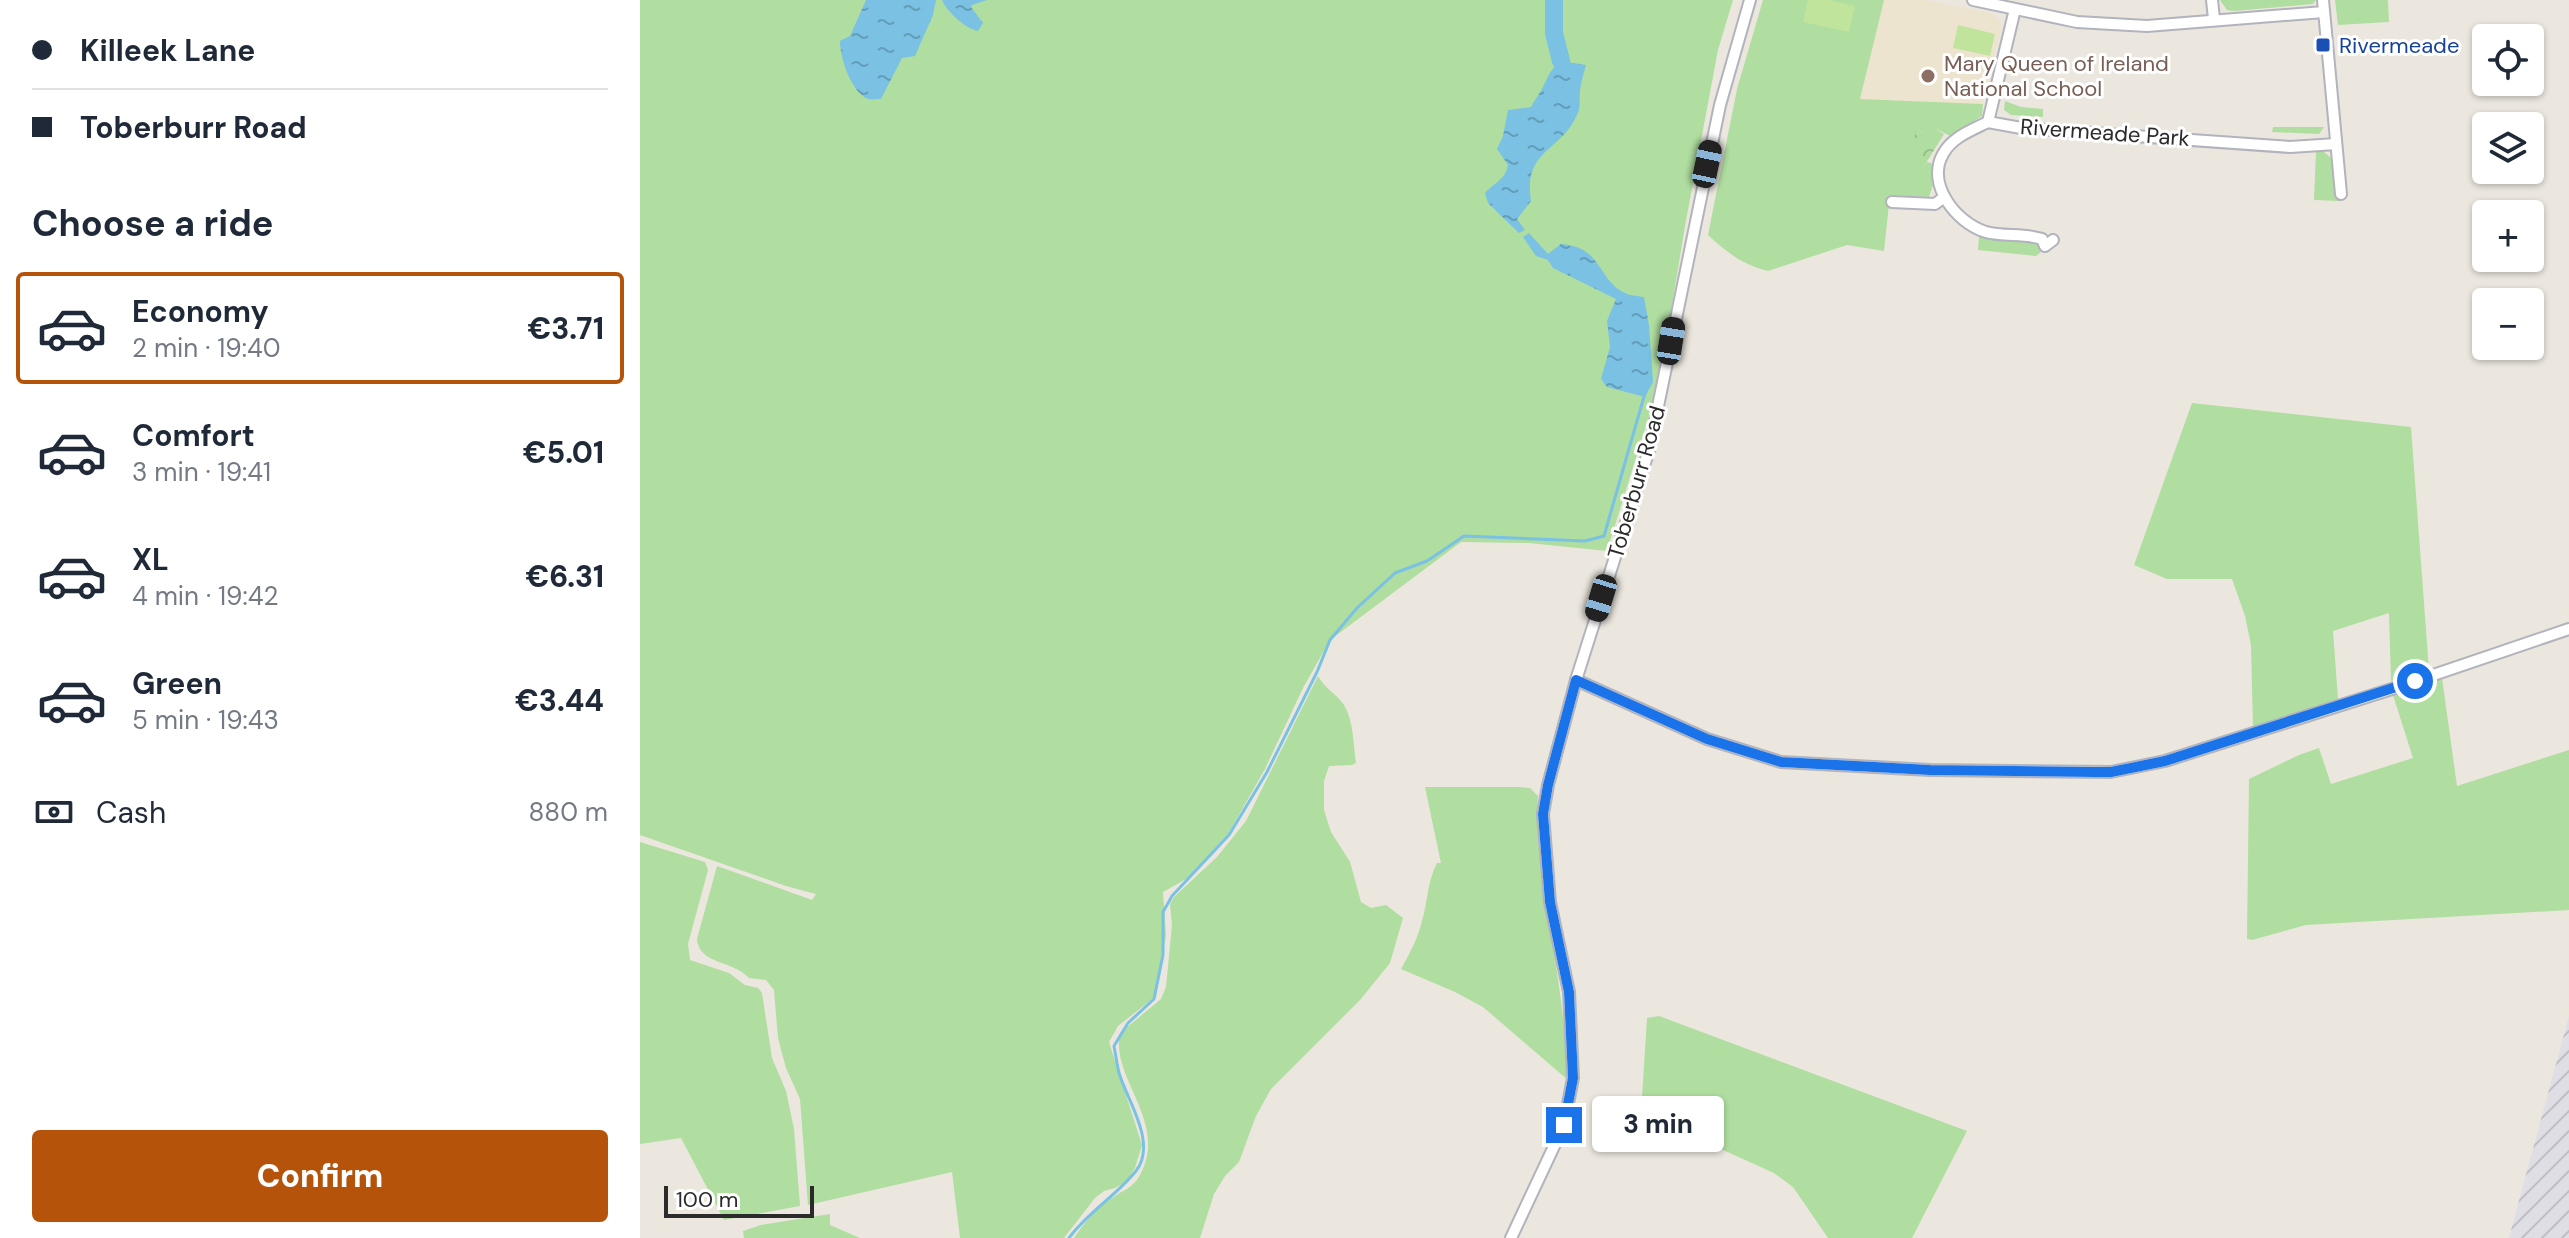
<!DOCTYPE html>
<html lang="en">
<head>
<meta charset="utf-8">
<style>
	:root { --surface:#fff; --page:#f6f6f7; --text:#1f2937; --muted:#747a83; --line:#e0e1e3; --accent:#b45309 }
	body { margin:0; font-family:"DM Sans",sans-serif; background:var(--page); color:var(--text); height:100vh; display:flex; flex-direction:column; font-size:30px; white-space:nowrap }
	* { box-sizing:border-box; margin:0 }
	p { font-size:26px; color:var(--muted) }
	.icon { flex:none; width:44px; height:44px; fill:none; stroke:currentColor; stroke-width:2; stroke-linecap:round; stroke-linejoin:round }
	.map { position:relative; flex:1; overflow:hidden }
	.drawer { display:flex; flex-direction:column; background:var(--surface); width:640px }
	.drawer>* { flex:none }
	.top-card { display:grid; align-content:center; height:176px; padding:0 32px; background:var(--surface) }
	.tools { position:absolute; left:1832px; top:24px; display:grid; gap:16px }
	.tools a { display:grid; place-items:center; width:72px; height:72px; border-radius:8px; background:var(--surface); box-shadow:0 2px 6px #0004; font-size:40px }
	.scale { position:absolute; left:24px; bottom:20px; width:150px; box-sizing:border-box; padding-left:8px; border:4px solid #2b2b2b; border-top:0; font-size:22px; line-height:28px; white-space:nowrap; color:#2b2b2b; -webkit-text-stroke:6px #fff; paint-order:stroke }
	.end { position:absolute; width:36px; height:36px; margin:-18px; border:10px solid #1a73e8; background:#fff; box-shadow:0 0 0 4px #fff }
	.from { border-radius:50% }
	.bubble { position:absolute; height:56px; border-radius:8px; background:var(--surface); box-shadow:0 2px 6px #0004; font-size:26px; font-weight:800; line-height:56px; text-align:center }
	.car { position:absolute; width:24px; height:48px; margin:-24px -12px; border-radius:10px; box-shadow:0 0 6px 2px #0007; background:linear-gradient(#222 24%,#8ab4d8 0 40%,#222 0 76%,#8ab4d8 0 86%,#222 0) }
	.top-card b { display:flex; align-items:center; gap:28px; height:76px; font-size:30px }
	.top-card b+b { border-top:2px solid var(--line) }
	.top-card i { width:20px; height:20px; background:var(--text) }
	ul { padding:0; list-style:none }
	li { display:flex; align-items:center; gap:24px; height:112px; margin:0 16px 12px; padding:0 16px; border:4px solid transparent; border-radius:8px }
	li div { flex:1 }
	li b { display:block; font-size:30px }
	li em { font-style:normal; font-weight:800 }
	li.active { border-color:var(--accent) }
	li>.icon { width:72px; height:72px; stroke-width:1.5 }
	h2 { padding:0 32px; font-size:36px; line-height:96px }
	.pay { display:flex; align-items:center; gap:20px; height:88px; padding:0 32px; font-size:30px }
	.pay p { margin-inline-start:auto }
	.button { display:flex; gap:16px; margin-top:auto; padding:16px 32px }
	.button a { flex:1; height:92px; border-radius:8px; background:var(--accent); color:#fff; font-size:32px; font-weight:800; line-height:92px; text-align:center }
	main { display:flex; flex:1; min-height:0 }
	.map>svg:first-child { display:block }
</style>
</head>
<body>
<main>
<section class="drawer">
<div class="top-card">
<b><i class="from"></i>Killeek Lane</b>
<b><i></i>Toberburr Road</b>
</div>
<h2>Choose a ride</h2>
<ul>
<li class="active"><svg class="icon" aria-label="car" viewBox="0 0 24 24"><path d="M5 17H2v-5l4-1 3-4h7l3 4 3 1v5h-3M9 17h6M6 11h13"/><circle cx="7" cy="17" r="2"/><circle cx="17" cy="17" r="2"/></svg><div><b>Economy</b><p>2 min · 19:40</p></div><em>€3.71</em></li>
<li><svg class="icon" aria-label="car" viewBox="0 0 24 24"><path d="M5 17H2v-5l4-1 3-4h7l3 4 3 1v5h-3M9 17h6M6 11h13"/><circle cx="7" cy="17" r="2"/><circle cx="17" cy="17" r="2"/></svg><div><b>Comfort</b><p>3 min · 19:41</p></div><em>€5.01</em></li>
<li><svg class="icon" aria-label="car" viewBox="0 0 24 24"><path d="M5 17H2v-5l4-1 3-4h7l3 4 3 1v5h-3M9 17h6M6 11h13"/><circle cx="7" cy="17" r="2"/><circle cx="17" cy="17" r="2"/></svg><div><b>XL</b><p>4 min · 19:42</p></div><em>€6.31</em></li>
<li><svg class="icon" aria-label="car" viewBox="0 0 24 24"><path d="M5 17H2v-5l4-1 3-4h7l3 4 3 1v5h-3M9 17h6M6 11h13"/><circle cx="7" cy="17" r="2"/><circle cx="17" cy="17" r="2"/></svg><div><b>Green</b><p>5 min · 19:43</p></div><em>€3.44</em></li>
</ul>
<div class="pay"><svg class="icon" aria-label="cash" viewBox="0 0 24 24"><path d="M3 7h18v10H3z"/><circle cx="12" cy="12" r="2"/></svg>Cash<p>880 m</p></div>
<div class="button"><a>Confirm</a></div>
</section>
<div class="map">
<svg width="1929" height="1238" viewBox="0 0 1929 1238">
	<defs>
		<pattern id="industrial-furrows" width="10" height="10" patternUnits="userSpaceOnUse" patternTransform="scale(2)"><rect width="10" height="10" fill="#e0dee5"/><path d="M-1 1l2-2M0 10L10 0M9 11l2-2" fill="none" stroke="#c0bfc5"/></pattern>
		<pattern id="park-crowns" width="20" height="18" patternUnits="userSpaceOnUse" patternTransform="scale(2)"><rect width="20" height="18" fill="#b0dda0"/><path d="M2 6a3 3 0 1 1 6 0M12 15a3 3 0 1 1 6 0" fill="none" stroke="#98be8a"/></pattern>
		<pattern id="water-ripples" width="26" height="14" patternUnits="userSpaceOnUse" patternTransform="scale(2)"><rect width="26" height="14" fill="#7ac1e4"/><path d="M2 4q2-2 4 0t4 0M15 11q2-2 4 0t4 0" fill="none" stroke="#649db9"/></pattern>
	</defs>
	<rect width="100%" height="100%" fill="#ebe7de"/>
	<path fill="url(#industrial-furrows)" d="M1929,1016V1238H1869L1878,1204Z"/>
	<path fill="#ece4cf" d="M1244,0H1287L1350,13L1357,17L1362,25L1343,104L1220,99Z"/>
	<g fill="#b0dda0">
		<path d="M0,0H1093L1078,50L1045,226L1019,384L967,551L889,543L821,542L690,640L663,688L625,769L588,834L548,878L523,892L526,935L516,996L478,1026L469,1042L502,1145L495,1168L487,1181L475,1188L464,1191L455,1198L424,1238H320L312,1172L168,1205L160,1099L146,1068L138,1038L134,990L126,980L109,978C93,960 59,965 57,939L77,866L172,900L176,894L146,886L0,835Z"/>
		<path d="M1123,0H1244L1220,99L1343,104L1342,116L1310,136L1289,125L1283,133L1278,130L1283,168L1287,162L1294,164L1293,185L1289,197L1250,195L1244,251L1207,245L1128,271C1103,265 1086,252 1068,235L1097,89Z"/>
		<path d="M1580,0H1676L1673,4L1594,11L1587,10Z"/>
		<path d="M1695,0H1748L1749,22L1698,25Z"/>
		<path d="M1365,101L1381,107L1403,109V117L1371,115L1364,110Z"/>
		<path d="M1633,127H1684L1679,134L1632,132Z"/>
		<path d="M1676,152H1684L1692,159L1699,201L1674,200Z"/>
		<path d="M1331,229L1395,240L1401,252L1396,256L1338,250L1339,236L1329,231Z"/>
		<path d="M1552,403L1771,427L1789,671L1751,681L1749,613L1693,631L1698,699L1613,728L1611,645L1605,616L1592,579H1527L1494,565Z"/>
		<path d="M678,676C686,690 697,694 704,705C714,722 713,744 716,763L712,765L689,766L684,781V810L691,832L710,862L721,902L731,908L746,905L763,918L750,963L720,1000L631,1089L616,1116L599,1162L585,1176L574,1194L560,1238H434C444,1223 456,1208 472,1198C483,1190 493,1188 500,1175C529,1122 470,1078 480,1033L521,999L526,987L532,925L530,904L534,897L577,857L606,821Z"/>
		<path d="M1802,678L1817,786L1929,750V910L1666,925L1612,940L1607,939L1609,779L1659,755L1679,748L1691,784L1773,758L1753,695Z"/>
		<path d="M785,787H879L890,788L898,796C895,841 903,882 910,926C918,977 926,1028 928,1080L843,1007L815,992L761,969C770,953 778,938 782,921C788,901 787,882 797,863H801Z"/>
		<path d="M0,842L65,862L68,870L48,944L50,960L89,973L105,985L118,988L122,993L132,1058L146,1091L154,1129L160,1206L84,1220L41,1138L0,1144Z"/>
		<path d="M1019,1016L1327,1131L1272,1238H1188L1153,1187L1134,1173L1001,1113L1007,1018Z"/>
		<path d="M190,1214V1225L220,1238H104L103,1231L121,1225Z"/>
	</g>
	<path fill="url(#park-crowns)" d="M1289,124L1304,134L1283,168L1262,155L1278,130L1283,133Z"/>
	<g fill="#c0e49c">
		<path d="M1168,0H1189L1215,6L1209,32L1163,22Z"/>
		<path d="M1318,25L1355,34L1350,56L1313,48Z"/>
	</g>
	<g fill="url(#water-ripples)">
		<path d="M226,0H296L293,15L275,56L262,58L241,99C237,99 232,100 228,99C211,92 200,58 200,41L210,36Z"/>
		<path d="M302,0H347L332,5L331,7L343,23L338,31C326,29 307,12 302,0Z"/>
		<path d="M921,61L946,65C944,73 941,81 940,90C939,98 941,108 937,115C920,153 883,149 891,201L877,219L885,230L879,233L848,203L845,193C855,182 865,180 868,165L857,149L863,136L868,110L891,107C894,100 899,95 902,89C908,77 910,69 921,61Z"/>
		<path d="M889,233L908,254L921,244C963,247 957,280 985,293C990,296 999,296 1004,297L1009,325L1013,382L1005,397L967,387L961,379L970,347L967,321L976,299L913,268L908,260L896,256L883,237Z"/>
	</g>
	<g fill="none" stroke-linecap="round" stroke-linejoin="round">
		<path stroke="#7ac1e4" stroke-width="3" d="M429,1238C448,1212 476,1196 496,1171C517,1144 489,1103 480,1076C477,1067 476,1056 474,1046L488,1023L514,999L523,955V912L532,896L589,835L627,772L677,672L690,640L717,608L755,573L787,561L824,536L945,541L964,536L1005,393"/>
		<path stroke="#7ac1e4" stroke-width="18" d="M914,0V33L921,61"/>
		<g stroke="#b2b3bd" stroke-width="14">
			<g id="street">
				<path d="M1333,0L1437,22L1507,26L1684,12"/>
				<path d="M1572,0L1574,19"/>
				<path d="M1683,0L1701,194"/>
				<path d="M1375,9L1348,122L1381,128L1650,147L1696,144"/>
				<path d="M1348,122C1332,130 1312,137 1303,154C1286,184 1316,223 1346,232C1364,237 1384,233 1402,239L1405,246L1413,240"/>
				<path d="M1252,202L1295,204L1303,198"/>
				<path d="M936,680L1067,739L1141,762L1290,770L1471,772L1525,761L1752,689L1929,629"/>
				<path d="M871,1238L924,1125L933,1078L929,992L910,902L903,814L908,785L936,680L1009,450L1080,105L1110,0"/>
			</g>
		</g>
		<use href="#street" stroke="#fff" stroke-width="10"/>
	</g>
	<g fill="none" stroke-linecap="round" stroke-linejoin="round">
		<path stroke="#1a73e8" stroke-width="10" d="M924,1125L933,1078L929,992L910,902L903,814L908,785L936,680L1067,739L1141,762L1290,770L1455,772H1471L1525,761L1775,681"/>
	</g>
	<rect fill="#1a4fb4" stroke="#fff" stroke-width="3" x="1675" y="37" width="16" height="16" rx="4"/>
	<circle fill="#8d6e63" stroke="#fff" stroke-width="3" cx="1288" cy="76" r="8"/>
	<g text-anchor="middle" stroke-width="6" stroke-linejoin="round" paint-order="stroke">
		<g font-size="22" fill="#164399" stroke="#fff" text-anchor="start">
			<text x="1699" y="53">Rivermeade</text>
		</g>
		<g font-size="22" fill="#785e54" stroke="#fff" text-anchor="start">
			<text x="1304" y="71">Mary Queen of Ireland<tspan x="1304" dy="25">National School</tspan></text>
		</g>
		<g font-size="22" fill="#2b2b2b" stroke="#fff">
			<text transform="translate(1465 132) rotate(4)" y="8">Rivermeade Park</text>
			<text transform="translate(996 482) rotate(-74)" y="8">Toberburr Road</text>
		</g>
	</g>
</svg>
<div class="tools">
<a><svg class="icon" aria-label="locate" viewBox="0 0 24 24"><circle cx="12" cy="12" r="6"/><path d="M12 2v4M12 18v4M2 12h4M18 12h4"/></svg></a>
<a><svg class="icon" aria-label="layers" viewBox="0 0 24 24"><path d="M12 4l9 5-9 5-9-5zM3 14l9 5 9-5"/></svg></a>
<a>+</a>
<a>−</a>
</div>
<div class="scale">100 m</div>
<i class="end from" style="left:1775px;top:681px"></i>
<i class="end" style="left:924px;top:1125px"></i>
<div class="bubble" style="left:952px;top:1096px;width:132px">3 min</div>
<i class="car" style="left:1067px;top:164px;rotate:12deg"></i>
<i class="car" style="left:1031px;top:341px;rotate:9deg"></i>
<i class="car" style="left:961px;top:598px;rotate:197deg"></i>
</div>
</main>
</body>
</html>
